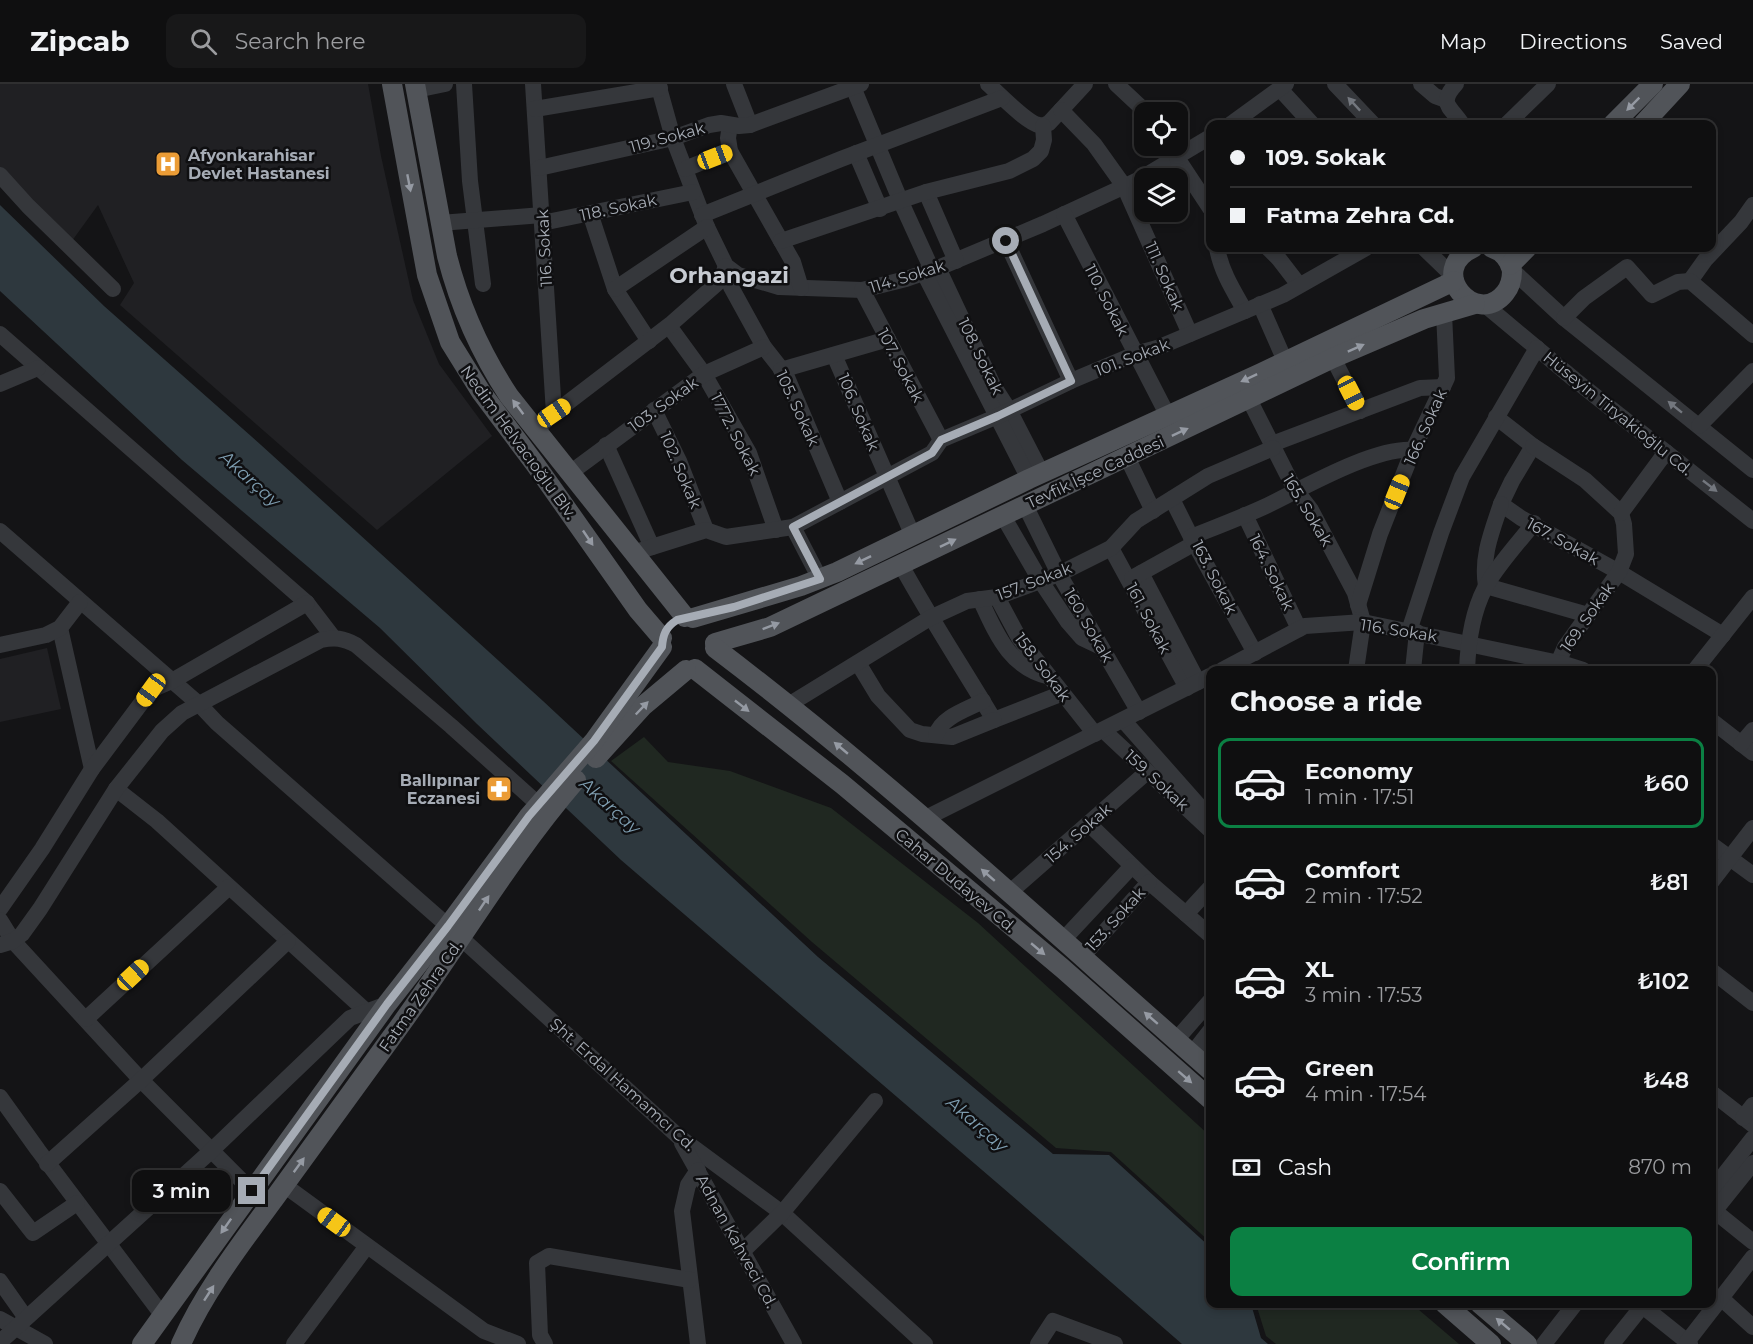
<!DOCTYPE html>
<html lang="en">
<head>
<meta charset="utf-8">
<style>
	:root { --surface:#0f0f10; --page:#181819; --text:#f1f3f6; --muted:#9b9c9f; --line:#2f2f30; --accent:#0b8043 }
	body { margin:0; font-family:Montserrat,sans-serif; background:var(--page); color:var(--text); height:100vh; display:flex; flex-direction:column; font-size:22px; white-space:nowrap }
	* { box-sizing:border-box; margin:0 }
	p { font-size:20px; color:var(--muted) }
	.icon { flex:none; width:33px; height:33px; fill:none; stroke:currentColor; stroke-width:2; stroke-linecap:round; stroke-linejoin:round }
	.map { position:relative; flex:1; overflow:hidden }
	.side { position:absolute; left:1206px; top:582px; width:510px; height:642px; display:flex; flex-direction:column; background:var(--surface); border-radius:12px; box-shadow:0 3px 9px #0003,0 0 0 2px var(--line) }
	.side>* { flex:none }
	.guide { position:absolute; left:1206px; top:36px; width:510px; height:132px; border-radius:12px; box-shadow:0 3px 9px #0003,0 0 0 2px var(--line); display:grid; align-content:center; height:132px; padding:0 24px; background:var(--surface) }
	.fabs { position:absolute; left:1134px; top:18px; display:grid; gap:12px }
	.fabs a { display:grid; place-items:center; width:54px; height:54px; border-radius:12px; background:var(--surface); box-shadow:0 3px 9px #0003,0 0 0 2px var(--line); font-size:30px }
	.end { position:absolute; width:27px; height:27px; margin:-14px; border:8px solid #a6acb5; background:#111; box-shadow:0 0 0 3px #111 }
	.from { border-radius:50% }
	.bubble { position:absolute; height:42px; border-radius:12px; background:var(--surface); box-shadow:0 3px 9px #0003,0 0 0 2px var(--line); font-size:20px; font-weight:600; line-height:42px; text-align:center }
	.car { position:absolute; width:18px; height:36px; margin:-18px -9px; border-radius:8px; box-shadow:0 0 4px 2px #0007; background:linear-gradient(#f5c518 24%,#345 0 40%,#f5c518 0 76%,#345 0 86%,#f5c518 0) }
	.guide b { display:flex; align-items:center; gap:21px; height:57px; font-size:22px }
	.guide b+b { border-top:2px solid var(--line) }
	.guide i { width:15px; height:15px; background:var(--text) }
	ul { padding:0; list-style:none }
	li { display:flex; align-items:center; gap:18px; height:90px; margin:0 12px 9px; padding:0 12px; border:3px solid transparent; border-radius:12px }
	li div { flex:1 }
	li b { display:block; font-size:22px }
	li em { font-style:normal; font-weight:600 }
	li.current { border-color:var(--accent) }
	li>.icon { width:54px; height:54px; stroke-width:1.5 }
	h2 { padding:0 24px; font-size:27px; line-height:72px }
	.pay { display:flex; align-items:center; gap:15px; height:66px; padding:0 24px; font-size:22px }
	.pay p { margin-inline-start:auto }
	.primary-button { display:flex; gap:12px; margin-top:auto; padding:12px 24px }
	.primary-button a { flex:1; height:69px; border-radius:12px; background:var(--accent); color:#fff; font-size:24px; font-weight:600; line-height:69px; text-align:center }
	header { display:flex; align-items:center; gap:36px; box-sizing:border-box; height:84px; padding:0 30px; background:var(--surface); border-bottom:2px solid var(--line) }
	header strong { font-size:28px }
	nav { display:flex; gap:33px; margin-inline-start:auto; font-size:21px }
	.search { width:420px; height:54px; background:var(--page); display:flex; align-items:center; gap:15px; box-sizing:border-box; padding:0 21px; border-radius:12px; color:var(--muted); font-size:22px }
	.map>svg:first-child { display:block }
</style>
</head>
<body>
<header>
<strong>Zipcab</strong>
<div class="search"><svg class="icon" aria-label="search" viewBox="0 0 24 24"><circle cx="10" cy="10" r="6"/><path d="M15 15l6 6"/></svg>Search here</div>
<nav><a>Map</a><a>Directions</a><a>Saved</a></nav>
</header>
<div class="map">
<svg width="1753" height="1260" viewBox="0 0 1753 1260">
	<rect width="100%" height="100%" fill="#141416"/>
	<g fill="#202023">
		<path d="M0,0H368L381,72L413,216L439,280L492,352L377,446L120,221L134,199L98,121L69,161L0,88Z"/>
		<path d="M47,564L61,625L0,638V575Z"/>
	</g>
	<g fill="#202821">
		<path d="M644,653L668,678L730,687L831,724L978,839L1210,1052V1158L1111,1068L1056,1064L812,858L611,677Z"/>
		<path d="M1256,1220H1412L1459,1260H1276L1266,1252Z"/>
	</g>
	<path fill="#2e383e" d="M0,121L104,222L261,361L543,617L818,873L1053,1070L1109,1071L1210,1163V1220H1251L1261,1254L1268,1260H1182L1003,1104L621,776L477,640L380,544L182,376L0,207Z"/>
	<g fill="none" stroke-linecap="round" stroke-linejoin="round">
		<g stroke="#35373b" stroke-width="16">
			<path d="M464,0L470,97L483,200"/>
			<path d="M533,0L554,329"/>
			<path d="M658,0L673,54L707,143L726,182L738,191L779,203L862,206L906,195L938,184L1043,140L1138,96L1210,53"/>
			<path d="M734,0L750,41"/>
			<path d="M988,0C998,9 1027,39 1039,41C1044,42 1044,41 1049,39L1085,0"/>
			<path d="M1116,0L1146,28"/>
			<path d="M1335,0L1373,40"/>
			<path d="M1421,0L1435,12L1446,16"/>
			<path d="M1456,0C1438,20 1450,22 1462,40"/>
			<path d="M853,3L901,118L932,186"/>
			<path d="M1280,5L1312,40"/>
			<path d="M416,6L445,0"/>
			<path d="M535,25L660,4"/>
			<path d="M1061,26L1094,60L1124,102L1190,250"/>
			<path d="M1231,40L1286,0"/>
			<path d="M1507,40L1548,0"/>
			<path d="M730,41L728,54L730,67L793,178L801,204"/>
			<path d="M856,69L880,125"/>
			<path d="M1177,74L1210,124"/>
			<path d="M539,84L673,54L709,41L721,39L739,42L750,41L861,0"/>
			<path d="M685,85L730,67"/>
			<path d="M0,91L28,122L113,205"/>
			<path d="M926,108L956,177"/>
			<path d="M590,129L615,205L649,257"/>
			<path d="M1064,130L1168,332"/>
			<path d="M702,131L841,75L1002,14"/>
			<path d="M440,139L542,131"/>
			<path d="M542,139L693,108"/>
			<path d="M781,157L926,108L1009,87L1033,75L1041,67L1044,56L1043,42"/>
			<path d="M1006,157L1071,297"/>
			<path d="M1217,164C1221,187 1233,206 1245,227"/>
			<path d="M1268,164L1279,175L1299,201"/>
			<path d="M1424,164L1453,192"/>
			<path d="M938,184L993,301L1009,326L1042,390"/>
			<path d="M1512,186L1564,234L1753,386"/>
			<path d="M924,189L1029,395"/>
			<path d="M1690,197L1705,176L1741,138L1753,121"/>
			<path d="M731,203L764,263L786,291L840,418"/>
			<path d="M615,205L707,143"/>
			<path d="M862,206L941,356"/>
			<path d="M1260,220L1285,277"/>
			<path d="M1484,220L1575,296L1753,437"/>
			<path d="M1564,234L1584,214L1627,183L1652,211L1678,198L1690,197L1753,251"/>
			<path d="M669,242L704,290L749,369L776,446"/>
			<path d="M0,250L307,519L333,553"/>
			<path d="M834,271L913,452"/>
			<path d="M1333,274L1360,327"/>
			<path d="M781,286L888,255"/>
			<path d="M0,300L38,284"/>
			<path d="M1249,315L1294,404L1311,426L1355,509L1363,538L1356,586"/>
			<path d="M654,326L679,377L706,446"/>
			<path d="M1496,333L1533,362L1512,397L1501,420L1521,434L1619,488L1723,551"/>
			<path d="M1699,342L1753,287"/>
			<path d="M536,347L549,333L672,239L721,196L726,182"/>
			<path d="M1272,360L1420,304L1443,303"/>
			<path d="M606,361L652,463"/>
			<path d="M1533,362L1585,396L1621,429L1624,440L1626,470L1619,488L1565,563L1558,579"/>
			<path d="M1127,373L1153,427"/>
			<path d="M570,389L704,290L764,263"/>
			<path d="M1172,415L1191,453"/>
			<path d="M1501,420C1492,447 1481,473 1486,502L1588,531"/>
			<path d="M1025,421L1059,490L1139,628"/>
			<path d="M1621,429L1666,368"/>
			<path d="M1245,431L1299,545"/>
			<path d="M1003,432L1040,496L1068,538L1082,554L1101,563"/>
			<path d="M793,443L820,495"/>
			<path d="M0,447L200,621L217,639L448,842"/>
			<path d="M1111,464L1187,604"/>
			<path d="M633,469L706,446L726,453L793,443L932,369L941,356L998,332L1071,297L1135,270L1157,264L1283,211L1366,164"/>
			<path d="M901,481C930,534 963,584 994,636L1063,609"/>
			<path d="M1141,489L1198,598"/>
			<path d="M1132,494L1195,459"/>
			<path d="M997,513L1019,554L1095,650"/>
			<path d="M980,515C996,549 1009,584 1050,593"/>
			<path d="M1358,521L1380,450L1413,366L1447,294L1444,229"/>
			<path d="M60,544L92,685"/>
			<path d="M1409,547L1441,449L1462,393L1537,264"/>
			<path d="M0,561L46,551L60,544L80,518"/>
			<path d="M1255,569L1191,453C1216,443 1240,434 1264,423C1302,405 1373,363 1413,366"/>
			<path d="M858,579L878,612L910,646L922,650L952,653L994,636"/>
			<path d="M1222,586L1305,542L1363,538L1564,580L1583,586"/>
			<path d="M1413,586L1417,548"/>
			<path d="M1467,586C1468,559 1472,529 1485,504C1495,484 1519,458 1534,439"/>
			<path d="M1695,586L1753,513"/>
			<path d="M790,620L930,534L967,517L997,513L1059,490L1111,464L1136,437L1208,392L1273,364"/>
			<path d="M1123,636L1201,724"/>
			<path d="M1712,637L1753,669"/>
			<path d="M1103,646L1210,746"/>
			<path d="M936,651C941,633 968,625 983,617"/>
			<path d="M1741,660L1753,646"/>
			<path d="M116,705L157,737L367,928"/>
			<path d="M924,735L1210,592"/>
			<path d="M1089,740L1149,798L1210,851"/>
			<path d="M1712,761L1753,791"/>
			<path d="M1712,797L1753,744"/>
			<path d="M1009,809L1147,688"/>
			<path d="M0,825L42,765L92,685L151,606L172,597L307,519"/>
			<path d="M1186,830L1210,804"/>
			<path d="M0,836L13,857L141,996L252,1107"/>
			<path d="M461,854L679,1053L782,1129L925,1260"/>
			<path d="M1063,856L1132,782"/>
			<path d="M0,861L13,857L22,850L40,825L116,705L162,647L182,629L321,556C335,553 343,554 356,561L451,642L538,720"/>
			<path d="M1082,873L1149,798"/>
			<path d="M1712,887L1753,919"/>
			<path d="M86,935L229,803"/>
			<path d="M1176,956L1210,917"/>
			<path d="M1192,970L1210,947"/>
			<path d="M1712,1009L1753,1041"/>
			<path d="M0,1013L38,1066L163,1232"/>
			<path d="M1743,1034L1753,1021"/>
			<path d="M682,1059L794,1260"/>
			<path d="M47,1080L141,996L288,857"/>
			<path d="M698,1086L688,1101L682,1127L698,1260"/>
			<path d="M284,1101L484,1247L518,1260"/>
			<path d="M1712,1106L1753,1054"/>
			<path d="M0,1107L33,1149L77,1119"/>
			<path d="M1712,1125L1753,1158"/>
			<path d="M1712,1130L1753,1079"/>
			<path d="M743,1167L782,1129L875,1017"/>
			<path d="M0,1197L26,1234"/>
			<path d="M1721,1214L1753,1243"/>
			<path d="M1640,1220L1690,1260"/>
			<path d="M0,1235L45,1260"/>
			<path d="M0,1258L211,1067L350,934L387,920"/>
			<path d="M1687,1258L1753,1173"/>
			<path d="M294,1260L367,1162"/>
			<path d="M545,1260L540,1251L537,1179L549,1172L690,1196"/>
			<path d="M1038,1260L1053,1237L1115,1260"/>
			<path d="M1544,1260L1575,1220"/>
			<path d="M1612,1260L1644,1220"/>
		</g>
		<g stroke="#515459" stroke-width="20">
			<path d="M392,0L427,191L450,258L481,308L535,380L638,526L662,554"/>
			<path d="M415,0L447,172C460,223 480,268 509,312L685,533"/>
			<path d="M1613,40L1653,0"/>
			<path d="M1643,40L1680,0"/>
			<path d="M1473,164C1425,186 1476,245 1505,209C1510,203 1512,196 1512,187C1510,176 1502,167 1492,164"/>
			<path d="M1510,181L1527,164"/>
			<path d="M693,534L801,502L837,488L1029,395L1261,289L1454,197"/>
			<path d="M715,559L770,543L1333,274L1424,235L1475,220"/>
			<path d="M715,564C888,695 1047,843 1210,986"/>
			<path d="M695,585L842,700L1062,884L1210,1015"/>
			<path d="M596,674L643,622L686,586"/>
			<path d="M1445,1220L1491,1260"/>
			<path d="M1480,1220L1527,1260"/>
			<path d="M142,1260L387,920L448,842L529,732L594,657L662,563"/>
			<path d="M181,1260C204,1208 240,1161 274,1115C313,1062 352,1008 391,954C454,869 507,776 576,696"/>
		</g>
	</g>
	<defs><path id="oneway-solid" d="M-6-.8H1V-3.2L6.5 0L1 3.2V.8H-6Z" transform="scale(1.5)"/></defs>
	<g fill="#73777e">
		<use href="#oneway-solid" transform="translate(1354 20) rotate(-133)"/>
		<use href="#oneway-solid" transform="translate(1675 323) rotate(-141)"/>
		<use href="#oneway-solid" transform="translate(1710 402) rotate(38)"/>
	</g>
	<g fill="#959aa3">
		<use href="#oneway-solid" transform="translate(1633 20) rotate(135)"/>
		<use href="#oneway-solid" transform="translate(409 99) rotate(79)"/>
		<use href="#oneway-solid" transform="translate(1356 264) rotate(-24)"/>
		<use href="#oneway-solid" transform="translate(1249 294) rotate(155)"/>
		<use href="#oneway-solid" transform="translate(518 323) rotate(-127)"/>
		<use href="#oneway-solid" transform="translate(1180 348) rotate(-25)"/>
		<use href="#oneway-solid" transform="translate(588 454) rotate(56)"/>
		<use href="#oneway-solid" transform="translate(948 459) rotate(-26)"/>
		<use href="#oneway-solid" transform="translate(863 476) rotate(154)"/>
		<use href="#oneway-solid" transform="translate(771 542) rotate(-21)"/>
		<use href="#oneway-solid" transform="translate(742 622) rotate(38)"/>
		<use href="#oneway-solid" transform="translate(642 624) rotate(-46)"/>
		<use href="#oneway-solid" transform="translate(841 664) rotate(-140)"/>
		<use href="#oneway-solid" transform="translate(988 791) rotate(-139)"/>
		<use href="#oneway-solid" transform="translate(484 819) rotate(-56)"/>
		<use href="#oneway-solid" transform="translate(1038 865) rotate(40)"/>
		<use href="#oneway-solid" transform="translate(1151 934) rotate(-139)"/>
		<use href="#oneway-solid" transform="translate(1185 993) rotate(41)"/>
		<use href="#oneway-solid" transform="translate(299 1081) rotate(-54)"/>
		<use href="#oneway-solid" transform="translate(226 1142) rotate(125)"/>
		<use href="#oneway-solid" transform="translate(209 1209) rotate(-57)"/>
		<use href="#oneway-solid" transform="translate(1503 1240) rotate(-140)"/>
	</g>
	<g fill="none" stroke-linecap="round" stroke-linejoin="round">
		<path stroke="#a6acb5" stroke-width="8" d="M252,1107L387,920L448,842L529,732L594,657L662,563C663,550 666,543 677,536L734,523L820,495L793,443L932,369L941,356L998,332L1071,297L1006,157"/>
	</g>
	<defs>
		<g id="hospital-square" transform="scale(1.35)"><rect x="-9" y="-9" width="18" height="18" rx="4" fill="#eb9c36" stroke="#0f0f11"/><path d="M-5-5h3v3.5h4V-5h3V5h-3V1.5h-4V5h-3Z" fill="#fff"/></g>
		<g id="pharmacy-square" transform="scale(1.35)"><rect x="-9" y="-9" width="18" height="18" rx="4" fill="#eb9c36" stroke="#0f0f11"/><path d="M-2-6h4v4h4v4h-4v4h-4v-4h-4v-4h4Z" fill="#fff"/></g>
	</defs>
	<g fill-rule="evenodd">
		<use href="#hospital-square" x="168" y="80"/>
		<use href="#pharmacy-square" x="499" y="705"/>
	</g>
	<g text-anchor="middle" stroke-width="5" stroke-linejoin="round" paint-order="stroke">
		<g font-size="16" fill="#a6acb5" stroke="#0f0f11">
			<text transform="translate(667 53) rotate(-15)" y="6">119. Sokak</text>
			<text transform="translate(618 123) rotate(-12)" y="6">118. Sokak</text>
			<text transform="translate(544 164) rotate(-93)" y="6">116. Sokak</text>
			<text transform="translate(907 192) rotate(-17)" y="6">114. Sokak</text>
			<text transform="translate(1165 192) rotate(66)" y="6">111. Sokak</text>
			<text transform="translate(1107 216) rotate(63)" y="6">110. Sokak</text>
			<text transform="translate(981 272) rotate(64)" y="6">108. Sokak</text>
			<text transform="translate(1132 273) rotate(-21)" y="6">101. Sokak</text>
			<text transform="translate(901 281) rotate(62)" y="6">107. Sokak</text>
			<text transform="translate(663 320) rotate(-36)" y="6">103. Sokak</text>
			<text transform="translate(798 324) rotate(65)" y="6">105. Sokak</text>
			<text transform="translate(859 328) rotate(67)" y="6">106. Sokak</text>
			<text transform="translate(1618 329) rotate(39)" y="6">Hüseyin Tiryakioğlu Cd.</text>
			<text transform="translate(1425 343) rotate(-66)" y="6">166. Sokak</text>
			<text transform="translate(736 350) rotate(63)" y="6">1772. Sokak</text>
			<text transform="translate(519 358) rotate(54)" y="6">Nedim Helvacıoğlu Blv.</text>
			<text transform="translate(681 386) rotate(67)" y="6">102. Sokak</text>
			<text transform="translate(1095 388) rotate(-25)" y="6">Tevfik İşce Caddesi</text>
			<text transform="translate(1308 426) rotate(59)" y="6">165. Sokak</text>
			<text transform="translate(1563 457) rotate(29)" y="6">167. Sokak</text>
			<text transform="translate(1272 488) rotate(64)" y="6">164. Sokak</text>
			<text transform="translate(1215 493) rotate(63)" y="6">163. Sokak</text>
			<text transform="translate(1034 497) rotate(-21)" y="6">157. Sokak</text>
			<text transform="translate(1587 533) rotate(-55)" y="6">169. Sokak</text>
			<text transform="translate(1149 534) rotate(62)" y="6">161. Sokak</text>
			<text transform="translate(1089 541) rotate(60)" y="6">160. Sokak</text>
			<text transform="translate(1399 546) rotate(9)" y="6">116. Sokak</text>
			<text transform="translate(1043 583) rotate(53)" y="6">158. Sokak</text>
			<text transform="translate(1157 696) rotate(43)" y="6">159. Sokak</text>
			<text transform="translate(1078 749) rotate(-41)" y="6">154. Sokak</text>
			<text transform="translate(956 796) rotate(40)" y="6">Cahar Dudayev Cd.</text>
			<text transform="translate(1115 835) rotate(-48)" y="6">153. Sokak</text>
			<text transform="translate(420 912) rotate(-55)" y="6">Fatma Zehra Cd.</text>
			<text transform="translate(623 1000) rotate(42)" y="6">Şht. Erdal Hamamcı Cd.</text>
			<text transform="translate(737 1157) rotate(61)" y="6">Adnan Kahveci Cd.</text>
		</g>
		<g font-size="16" font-weight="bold" fill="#a6acb5" stroke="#0f0f11" text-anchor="start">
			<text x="188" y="77">Afyonkarahisar<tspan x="188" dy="18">Devlet Hastanesi</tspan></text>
			<text x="480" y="702" text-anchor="end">Ballıpınar<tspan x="480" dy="18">Eczanesi</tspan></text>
		</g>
		<g font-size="18" font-style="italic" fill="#7e9db0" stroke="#0f0f11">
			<text transform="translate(250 395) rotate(42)" y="6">Akarçay</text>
			<text transform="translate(610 722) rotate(42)" y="6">Akarçay</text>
			<text transform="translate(977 1040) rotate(41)" y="6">Akarçay</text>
		</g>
		<g font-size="22" font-weight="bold" fill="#c7cbd2" stroke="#0f0f11">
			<text x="729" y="199">Orhangazi</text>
		</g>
	</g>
</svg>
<div class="fabs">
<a><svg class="icon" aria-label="locate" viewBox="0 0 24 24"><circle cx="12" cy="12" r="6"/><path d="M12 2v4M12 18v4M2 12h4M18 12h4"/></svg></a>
<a><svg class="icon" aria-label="layers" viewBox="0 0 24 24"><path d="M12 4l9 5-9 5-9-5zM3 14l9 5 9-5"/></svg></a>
</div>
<i class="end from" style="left:1006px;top:157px"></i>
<i class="end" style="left:252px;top:1107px"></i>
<div class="bubble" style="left:132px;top:1086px;width:99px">3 min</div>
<i class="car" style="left:715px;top:73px;rotate:69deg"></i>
<i class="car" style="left:1351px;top:309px;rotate:153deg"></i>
<i class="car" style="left:554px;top:329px;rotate:56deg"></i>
<i class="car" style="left:1397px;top:408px;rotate:22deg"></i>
<i class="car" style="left:151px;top:606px;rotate:216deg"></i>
<i class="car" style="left:133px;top:891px;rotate:47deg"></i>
<i class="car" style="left:334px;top:1138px;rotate:306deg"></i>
<div class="guide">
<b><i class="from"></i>109. Sokak</b>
<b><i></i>Fatma Zehra Cd.</b>
</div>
<section class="side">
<h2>Choose a ride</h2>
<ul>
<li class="current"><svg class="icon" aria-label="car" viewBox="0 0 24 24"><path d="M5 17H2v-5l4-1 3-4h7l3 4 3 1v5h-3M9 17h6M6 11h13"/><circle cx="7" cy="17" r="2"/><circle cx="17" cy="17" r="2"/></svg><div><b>Economy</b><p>1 min · 17:51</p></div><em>₺60</em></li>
<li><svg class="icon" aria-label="car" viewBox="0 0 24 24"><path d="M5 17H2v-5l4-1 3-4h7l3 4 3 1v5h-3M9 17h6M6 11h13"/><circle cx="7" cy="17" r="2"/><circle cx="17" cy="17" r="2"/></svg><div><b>Comfort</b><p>2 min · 17:52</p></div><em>₺81</em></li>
<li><svg class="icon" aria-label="car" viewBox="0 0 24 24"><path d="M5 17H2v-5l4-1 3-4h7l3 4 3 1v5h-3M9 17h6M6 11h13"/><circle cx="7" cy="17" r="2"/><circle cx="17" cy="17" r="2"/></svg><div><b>XL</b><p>3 min · 17:53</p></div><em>₺102</em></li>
<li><svg class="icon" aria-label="car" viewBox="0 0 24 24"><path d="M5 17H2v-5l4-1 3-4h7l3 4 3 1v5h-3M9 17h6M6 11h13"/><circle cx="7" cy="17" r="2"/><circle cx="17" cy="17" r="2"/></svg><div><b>Green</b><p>4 min · 17:54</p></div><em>₺48</em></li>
</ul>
<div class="pay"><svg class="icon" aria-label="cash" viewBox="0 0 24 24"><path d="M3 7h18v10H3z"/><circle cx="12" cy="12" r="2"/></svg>Cash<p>870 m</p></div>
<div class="primary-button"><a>Confirm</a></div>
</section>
</div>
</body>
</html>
